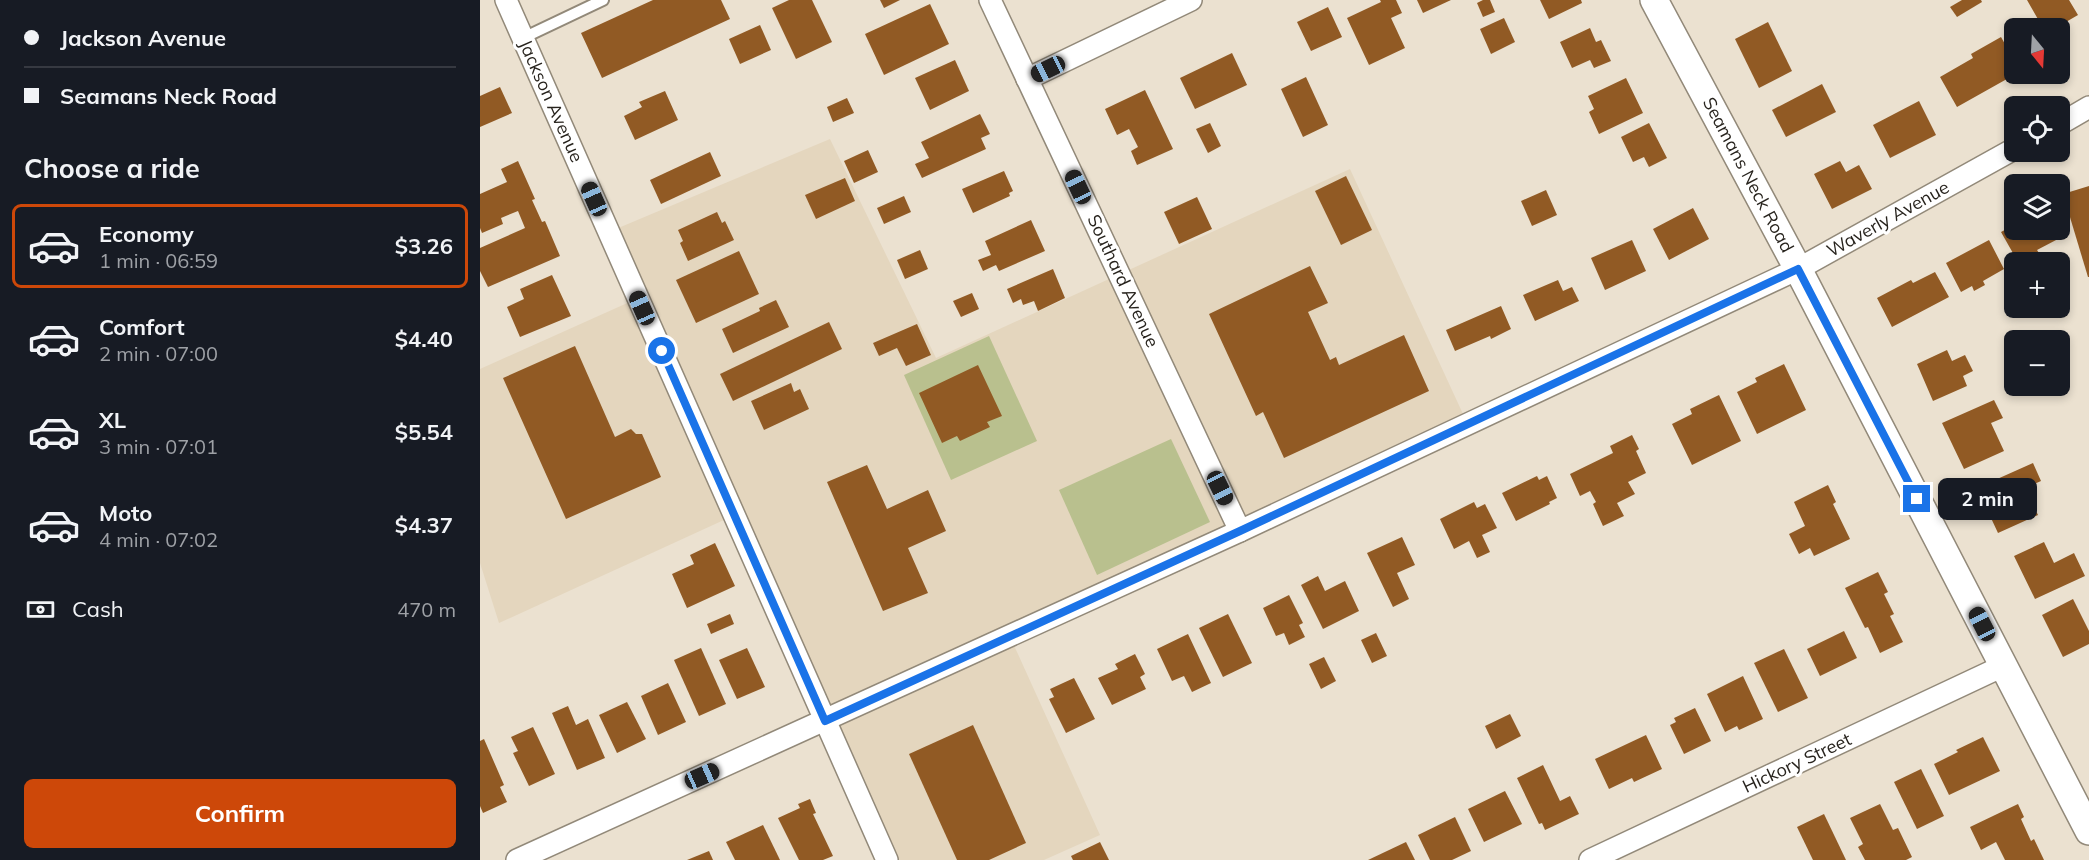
<!DOCTYPE html>
<html lang="en">
<head>
<meta charset="utf-8">
<style>
	:root { --surface:#171b24; --page:#242831; --text:#f1f3f6; --muted:#9ea1a6; --line:#363941; --accent:#cd4809 }
	body { margin:0; font-family:Mulish,sans-serif; background:var(--page); color:var(--text); height:100vh; display:flex; flex-direction:column; font-size:22px; white-space:nowrap }
	* { box-sizing:border-box; margin:0 }
	p { font-size:20px; color:var(--muted) }
	.icon { flex:none; width:33px; height:33px; fill:none; stroke:currentColor; stroke-width:2; stroke-linecap:round; stroke-linejoin:round }
	.map { position:relative; flex:1; overflow:hidden }
	.panel { display:flex; flex-direction:column; background:var(--surface); width:480px }
	.panel>* { flex:none }
	.hud { display:grid; align-content:center; height:132px; padding:0 24px; background:var(--surface) }
	.needle { width:39px; rotate:162deg }
	.controls { position:absolute; left:1524px; top:18px; display:grid; gap:12px }
	.controls a { display:grid; place-items:center; width:66px; height:66px; border-radius:9px; background:var(--surface); box-shadow:0 3px 9px #0003; font-size:30px }
	.end { position:absolute; width:27px; height:27px; margin:-14px; border:8px solid #1a73e8; background:#fff; box-shadow:0 0 0 3px #fff }
	.from { border-radius:50% }
	.bubble { position:absolute; height:42px; border-radius:9px; background:var(--surface); box-shadow:0 3px 9px #0003; font-size:20px; font-weight:700; line-height:42px; text-align:center }
	.car { position:absolute; width:18px; height:36px; margin:-18px -9px; border-radius:8px; box-shadow:0 0 4px 2px #0007; background:linear-gradient(#222 24%,#8ab4d8 0 40%,#222 0 76%,#8ab4d8 0 86%,#222 0) }
	.hud b { display:flex; align-items:center; gap:21px; height:57px; font-size:22px }
	.hud b+b { border-top:2px solid var(--line) }
	.hud i { width:15px; height:15px; background:var(--text) }
	ul { padding:0; list-style:none }
	li { display:flex; align-items:center; gap:18px; height:84px; margin:0 12px 9px; padding:0 12px; border:3px solid transparent; border-radius:9px }
	li div { flex:1 }
	li b { display:block; font-size:22px }
	li em { font-style:normal; font-weight:700 }
	li.selected { border-color:var(--accent) }
	li>.icon { width:54px; height:54px; stroke-width:1.5 }
	h2 { padding:0 24px; font-size:27px; line-height:72px }
	.pay { display:flex; align-items:center; gap:15px; height:66px; padding:0 24px; font-size:22px }
	.pay p { margin-inline-start:auto }
	.cta { display:flex; gap:12px; margin-top:auto; padding:12px 24px }
	.cta a { flex:1; height:69px; border-radius:9px; background:var(--accent); color:#fff; font-size:24px; font-weight:700; line-height:69px; text-align:center }
	main { display:flex; flex:1; min-height:0 }
	.map>svg:first-child { display:block }
</style>
</head>
<body>
<main>
<section class="panel">
<div class="hud">
<b><i class="from"></i>Jackson Avenue</b>
<b><i></i>Seamans Neck Road</b>
</div>
<h2>Choose a ride</h2>
<ul>
<li class="selected"><svg class="icon" aria-label="car" viewBox="0 0 24 24"><path d="M5 17H2v-5l4-1 3-4h7l3 4 3 1v5h-3M9 17h6M6 11h13"/><circle cx="7" cy="17" r="2"/><circle cx="17" cy="17" r="2"/></svg><div><b>Economy</b><p>1 min · 06:59</p></div><em>$3.26</em></li>
<li><svg class="icon" aria-label="car" viewBox="0 0 24 24"><path d="M5 17H2v-5l4-1 3-4h7l3 4 3 1v5h-3M9 17h6M6 11h13"/><circle cx="7" cy="17" r="2"/><circle cx="17" cy="17" r="2"/></svg><div><b>Comfort</b><p>2 min · 07:00</p></div><em>$4.40</em></li>
<li><svg class="icon" aria-label="car" viewBox="0 0 24 24"><path d="M5 17H2v-5l4-1 3-4h7l3 4 3 1v5h-3M9 17h6M6 11h13"/><circle cx="7" cy="17" r="2"/><circle cx="17" cy="17" r="2"/></svg><div><b>XL</b><p>3 min · 07:01</p></div><em>$5.54</em></li>
<li><svg class="icon" aria-label="car" viewBox="0 0 24 24"><path d="M5 17H2v-5l4-1 3-4h7l3 4 3 1v5h-3M9 17h6M6 11h13"/><circle cx="7" cy="17" r="2"/><circle cx="17" cy="17" r="2"/></svg><div><b>Moto</b><p>4 min · 07:02</p></div><em>$4.37</em></li>
</ul>
<div class="pay"><svg class="icon" aria-label="cash" viewBox="0 0 24 24"><path d="M3 7h18v10H3z"/><circle cx="12" cy="12" r="2"/></svg>Cash<p>470 m</p></div>
<div class="cta"><a>Confirm</a></div>
</section>
<div class="map">
<svg width="1609" height="860" viewBox="0 0 1609 860">
	<rect width="100%" height="100%" fill="#ebe1d0"/>
	<path fill="#e4d6be" d="M350,139L456,358L870,169L989,427L532,641L620,835L564,860H413L257,514L19,623L0,563V369L154,300L124,234Z"/>
	<g fill="#b9c08e">
		<path d="M509,336L557,441L471,480L424,375Z"/>
		<path d="M691,439L730,522L617,575L579,490Z"/>
	</g>
	<g fill="#915a24">
		<path d="M173,0H241L250,19L122,78L101,33Z"/>
		<path d="M309,0H332L352,42L316,59L292,8Z"/>
		<path d="M400,0H420L404,8Z"/>
		<path d="M900,0H916L922,13L911,18L925,48L889,65L867,18L901,2Z"/>
		<path d="M937,0H971L943,13Z"/>
		<path d="M1003,0H1010L1015,12L1003,17L997,3Z"/>
		<path d="M1060,0H1101L1102,3L1069,19Z"/>
		<path d="M1482,0H1501L1502,2L1477,17L1470,7Z"/>
		<path d="M1547,0H1589L1598,15L1579,26L1580,28H1563Z"/>
		<path d="M450,4L469,44L404,75L385,34Z"/>
		<path d="M848,7L862,37L831,51L817,22Z"/>
		<path d="M1024,18L1035,42L1011,54L1000,29Z"/>
		<path d="M1288,22L1312,71L1279,88L1255,39Z"/>
		<path d="M280,25L291,50L260,64L249,39Z"/>
		<path d="M1110,28L1116,42L1121,40L1131,61L1114,68L1110,60L1092,68L1080,42Z"/>
		<path d="M1521,37L1534,60V75L1477,107L1460,77L1493,58L1491,54Z"/>
		<path d="M752,53L767,85L715,109L700,78Z"/>
		<path d="M475,60L489,91L450,110L435,78Z"/>
		<path d="M826,77L848,125L823,137L801,89Z"/>
		<path d="M1146,78L1163,113L1119,134L1109,112L1114,109L1108,96Z"/>
		<path d="M1342,84L1356,112L1306,137L1292,110Z"/>
		<path d="M20,87L32,113L0,127V96Z"/>
		<path d="M665,90L693,149L657,165L651,151L658,147L649,129L637,135L625,109Z"/>
		<path d="M185,91L198,120L155,140L144,116L162,107L159,102Z"/>
		<path d="M367,98L374,113L353,122L347,107Z"/>
		<path d="M1439,101L1456,135L1410,158L1393,125Z"/>
		<path d="M500,114L510,134L501,138L506,149L442,178L435,164L449,158L441,142Z"/>
		<path d="M730,123L741,146L728,153L716,129Z"/>
		<path d="M1169,123L1187,158L1169,167L1164,157L1153,162L1141,137Z"/>
		<path d="M388,150L398,172L374,183L364,161Z"/>
		<path d="M230,152L241,176L181,204L170,180Z"/>
		<path d="M38,161L55,199L52,200L62,222L65,221L80,256L8,287L0,271V248L45,228L38,211L21,218L23,224L2,233L0,228V194L27,182L21,169Z"/>
		<path d="M1360,161L1366,172L1379,165L1392,189L1352,209L1334,174Z"/>
		<path d="M524,171L533,191L529,193L530,196L493,213L482,189Z"/>
		<path d="M866,176L892,230L861,245L835,191Z"/>
		<path d="M365,178L375,201L336,219L325,195Z"/>
		<path d="M1609,186V277H1608L1583,194Z"/>
		<path d="M1066,190L1077,215L1052,226L1041,201Z"/>
		<path d="M424,196L431,212L404,224L397,208Z"/>
		<path d="M717,197L732,229L699,244L684,212Z"/>
		<path d="M1213,208L1229,239L1189,260L1173,229Z"/>
		<path d="M237,212L242,223L245,221L254,240L208,261L200,243L203,241L198,230Z"/>
		<path d="M551,220L565,251L519,271L516,265L503,271L498,260L511,255L505,241Z"/>
		<path d="M1534,225V230H1573L1578,239L1557,250L1559,253L1538,262L1521,232Z"/>
		<path d="M1152,240L1166,271L1125,290L1111,258Z"/>
		<path d="M1509,240L1524,269L1503,281L1505,285L1494,291L1492,286L1481,292L1466,263Z"/>
		<path d="M440,250L448,269L425,279L417,260Z"/>
		<path d="M259,251L279,294L216,323L196,280Z"/>
		<path d="M830,266L848,303L828,312L850,360L856,357L859,365L924,335L949,391L804,458L783,412L776,416L729,314Z"/>
		<path d="M573,269L585,298L558,311L554,301L543,305L541,299L533,303L527,289Z"/>
		<path d="M1455,272L1469,297L1412,327L1397,298L1431,280L1433,283Z"/>
		<path d="M72,275L91,316L40,337L27,307L44,299L40,289Z"/>
		<path d="M1078,280L1083,291L1092,287L1099,301L1055,321L1043,295Z"/>
		<path d="M492,293L499,309L481,317L473,301Z"/>
		<path d="M296,300L309,327L253,353L242,329L280,311L279,308Z"/>
		<path d="M1021,306L1031,329L1011,339L1010,336L975,351L966,330Z"/>
		<path d="M349,322L362,349L253,401L240,374Z"/>
		<path d="M437,324L451,355L426,366L417,348L399,356L393,343Z"/>
		<path d="M95,346L135,437L151,429L156,434H162L181,477L86,519L23,378Z"/>
		<path d="M1467,350L1472,361L1485,355L1493,371L1483,376L1487,386L1453,401L1437,364Z"/>
		<path d="M1304,364L1326,410L1277,434L1257,392L1277,382L1275,378Z"/>
		<path d="M498,365L522,416L507,422L510,427L480,441L477,436L462,443L439,393Z"/>
		<path d="M311,383L314,392L320,389L329,409L284,430L271,401Z"/>
		<path d="M1239,395L1261,441L1212,465L1192,424L1212,414L1210,409Z"/>
		<path d="M1514,400L1523,418L1511,423L1524,451L1484,469L1462,423Z"/>
		<path d="M1152,435L1159,449L1156,451L1166,473L1148,482L1155,494L1137,503L1144,516L1123,526L1113,504L1116,502L1110,491L1100,496L1090,474L1133,453L1130,446Z"/>
		<path d="M1553,463L1561,481L1545,488L1558,515L1518,533L1497,488Z"/>
		<path d="M387,465L407,509L448,490L466,531L428,548L448,593L403,611L347,482Z"/>
		<path d="M1057,476L1059,480L1067,476L1077,498L1069,502L1070,504L1036,521L1022,493Z"/>
		<path d="M1348,485L1356,502L1353,504L1370,539L1334,556L1330,548L1319,554L1309,534L1325,526L1314,502Z"/>
		<path d="M994,502L997,508L1005,504L1017,528L1002,535L1010,552L997,558L989,541L974,549L960,519Z"/>
		<path d="M922,537L935,565L917,573L929,599L913,607L887,553Z"/>
		<path d="M1564,542L1574,563L1594,553L1605,576L1555,599L1534,556Z"/>
		<path d="M235,543L255,586L207,608L192,574L214,564L210,555Z"/>
		<path d="M1398,572L1408,592L1404,594L1414,614L1410,616L1423,642L1400,653L1388,627L1385,628L1365,588Z"/>
		<path d="M838,576L845,591L865,581L879,611L843,629L821,585Z"/>
		<path d="M809,595L823,623L819,625L825,637L809,645L804,633L796,636L783,608Z"/>
		<path d="M1593,599L1609,631V644L1583,657L1562,615Z"/>
		<path d="M250,614L254,624L231,634L227,624Z"/>
		<path d="M748,614L772,663L743,677L719,628Z"/>
		<path d="M1364,631L1377,658L1340,676L1327,649Z"/>
		<path d="M896,633L907,656L892,663L881,640Z"/>
		<path d="M708,634L731,683L712,692L704,676L692,681L677,649Z"/>
		<path d="M221,648L246,704L219,716L194,660Z"/>
		<path d="M267,648L285,687L257,699L239,660Z"/>
		<path d="M1304,649L1328,698L1298,712L1274,663Z"/>
		<path d="M655,654L665,674L660,677L666,689L632,705L618,678L638,669L635,664Z"/>
		<path d="M844,657L856,681L841,689L829,664Z"/>
		<path d="M1263,676L1283,719L1259,730L1257,726L1245,732L1227,694Z"/>
		<path d="M594,678L615,719L586,733L569,699L574,697L570,689Z"/>
		<path d="M188,683L206,722L178,735L161,696Z"/>
		<path d="M147,702L166,739L137,753L119,715Z"/>
		<path d="M88,706L96,725L108,719L125,758L97,770L72,713Z"/>
		<path d="M1215,708L1231,741L1204,754L1190,725L1196,722L1194,718Z"/>
		<path d="M1030,714L1041,736L1016,749L1005,726Z"/>
		<path d="M493,725L546,843L509,860H477L429,754Z"/>
		<path d="M53,727L75,774L49,786L33,753L38,751L31,737Z"/>
		<path d="M1166,735L1182,769L1154,782L1152,778L1129,789L1115,759Z"/>
		<path d="M1503,737L1520,771L1469,795L1454,764L1478,752L1476,750Z"/>
		<path d="M4,739L24,785L20,787L27,802L3,813L0,806V741Z"/>
		<path d="M1063,765L1080,801L1090,796L1099,814L1065,830L1062,823L1059,824L1037,778Z"/>
		<path d="M1441,769L1464,816L1437,829L1414,782Z"/>
		<path d="M1025,791L1042,824L1004,842L988,809Z"/>
		<path d="M330,799L336,813L333,814L353,856L343,860H319L298,818L320,808L318,804Z"/>
		<path d="M1400,804L1413,830L1418,828L1432,857L1426,860H1385L1378,847L1383,844L1370,818Z"/>
		<path d="M1538,804L1544,817L1541,819L1551,841L1554,839L1564,860H1525L1516,842L1501,850L1490,827Z"/>
		<path d="M1344,814L1366,860H1333L1317,827Z"/>
		<path d="M975,817L991,851L972,860H950L938,835Z"/>
		<path d="M283,825L300,860H255L246,842Z"/>
		<path d="M620,842L629,860H593L591,856Z"/>
		<path d="M926,842L935,860H888Z"/>
		<path d="M229,851L233,860H207Z"/>
	</g>
	<g fill="none" stroke-linecap="round" stroke-linejoin="round">
		<g stroke="#928979" stroke-width="14">
			<path id="service" d="M43,38L123,0"/>
		</g>
		<g stroke="#928979" stroke-width="24">
			<g id="minor">
				<path d="M26,0L407,860"/>
				<path d="M510,0L760,531"/>
				<path d="M547,79L711,0"/>
				<path d="M1580,124L1609,107"/>
				<path d="M37,860L760,531L1318,269L1534,149"/>
				<path d="M1110,860L1523,666"/>
			</g>
		</g>
		<g stroke="#928979" stroke-width="30">
			<path id="tertiary" d="M1174,0L1318,269L1609,831"/>
		</g>
		<use href="#service" stroke="#fff" stroke-width="10"/>
		<use href="#minor" stroke="#fff" stroke-width="21"/>
		<use href="#tertiary" stroke="#fff" stroke-width="27"/>
	</g>
	<g fill="none" stroke-linecap="round" stroke-linejoin="round">
		<path stroke="#1a73e8" stroke-width="8" d="M182,351L345,721L760,531L1318,269L1437,499"/>
	</g>
	<g text-anchor="middle" stroke-width="6" stroke-linejoin="round" paint-order="stroke">
		<g font-size="18" fill="#27231d" stroke="#fff">
			<text transform="translate(71 101) rotate(66)" y="6">Jackson Avenue</text>
			<text transform="translate(1268 175) rotate(62)" y="6">Seamans Neck Road</text>
			<text transform="translate(1408 219) rotate(-29)" y="6">Waverly Avenue</text>
			<text transform="translate(643 281) rotate(65)" y="6">Southard Avenue</text>
			<text transform="translate(1317 763) rotate(-25)" y="6">Hickory Street</text>
		</g>
	</g>
</svg>
<div class="controls">
<a><svg class="needle" viewBox="-14 -14 28 28"><path d="M0-13l5 13h-10z" fill="#e53935"/><path d="M0 13l5-13h-10z" fill="#9ea1a6"/></svg></a>
<a><svg class="icon" aria-label="locate" viewBox="0 0 24 24"><circle cx="12" cy="12" r="6"/><path d="M12 2v4M12 18v4M2 12h4M18 12h4"/></svg></a>
<a><svg class="icon" aria-label="layers" viewBox="0 0 24 24"><path d="M12 4l9 5-9 5-9-5zM3 14l9 5 9-5"/></svg></a>
<a>+</a>
<a>−</a>
</div>
<i class="end from" style="left:182px;top:351px"></i>
<i class="end" style="left:1437px;top:499px"></i>
<div class="bubble" style="left:1458px;top:478px;width:99px">2 min</div>
<i class="car" style="left:568px;top:69px;rotate:244deg"></i>
<i class="car" style="left:598px;top:187px;rotate:335deg"></i>
<i class="car" style="left:114px;top:199px;rotate:336deg"></i>
<i class="car" style="left:162px;top:308px;rotate:336deg"></i>
<i class="car" style="left:740px;top:488px;rotate:154deg"></i>
<i class="car" style="left:1502px;top:624px;rotate:333deg"></i>
<i class="car" style="left:222px;top:776px;rotate:66deg"></i>
</div>
</main>
</body>
</html>
